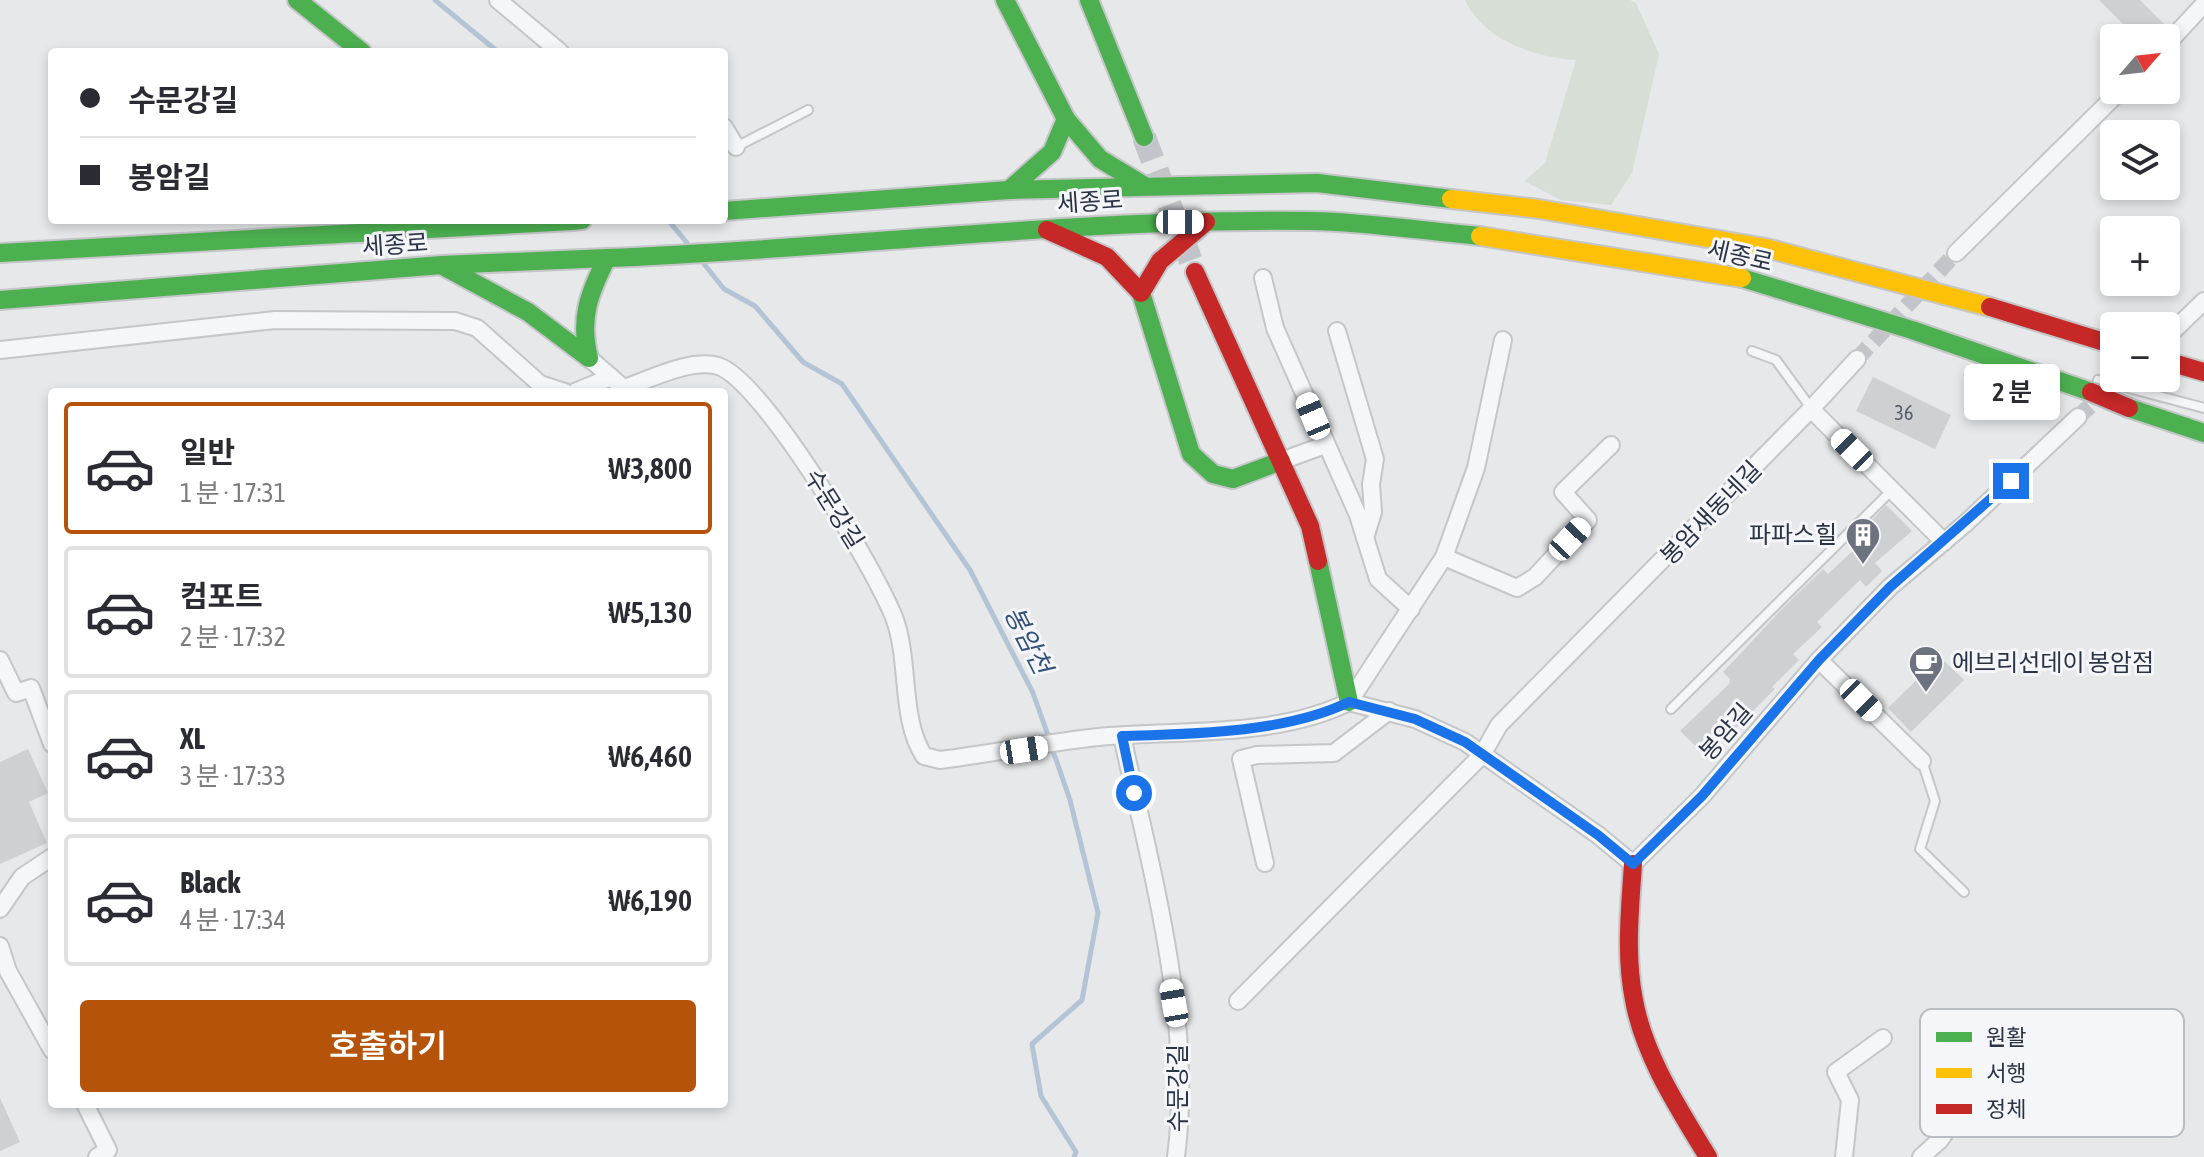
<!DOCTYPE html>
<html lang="ko">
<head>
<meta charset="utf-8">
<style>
	:root { --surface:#fff; --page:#f7f7f7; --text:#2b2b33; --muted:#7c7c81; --line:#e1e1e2; --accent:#b45309 }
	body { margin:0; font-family:"Asap Condensed","Noto Sans KR",sans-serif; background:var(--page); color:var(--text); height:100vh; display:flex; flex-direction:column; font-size:30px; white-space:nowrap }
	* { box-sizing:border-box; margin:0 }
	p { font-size:26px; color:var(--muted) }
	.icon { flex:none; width:44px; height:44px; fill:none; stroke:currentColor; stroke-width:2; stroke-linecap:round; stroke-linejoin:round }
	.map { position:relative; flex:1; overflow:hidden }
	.sheet { position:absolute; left:48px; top:388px; width:680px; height:720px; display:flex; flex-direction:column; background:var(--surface); border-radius:8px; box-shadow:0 4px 12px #0003 }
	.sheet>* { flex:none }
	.top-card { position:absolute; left:48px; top:48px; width:680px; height:176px; border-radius:8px; box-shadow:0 4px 12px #0003; display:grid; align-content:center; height:176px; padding:0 32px; background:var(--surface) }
	.needle { width:52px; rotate:62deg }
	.fabs { position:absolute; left:2100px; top:24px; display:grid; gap:16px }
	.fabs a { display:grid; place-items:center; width:80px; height:80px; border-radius:8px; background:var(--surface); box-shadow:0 4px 12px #0003; font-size:40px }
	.end { position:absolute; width:36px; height:36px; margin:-18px; border:10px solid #1a73e8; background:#fff; box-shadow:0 0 0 4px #fff }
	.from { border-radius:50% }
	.bubble { position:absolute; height:56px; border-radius:8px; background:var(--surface); box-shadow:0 4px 12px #0003; font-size:26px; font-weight:600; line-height:56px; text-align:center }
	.car { position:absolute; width:24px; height:48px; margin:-24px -12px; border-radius:10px; box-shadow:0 0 6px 2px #0007; background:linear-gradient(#fff 24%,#345 0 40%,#fff 0 76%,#345 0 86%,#fff 0) }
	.top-card b { display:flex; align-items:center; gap:28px; height:76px; font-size:30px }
	.top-card b+b { border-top:2px solid var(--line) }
	.top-card i { width:20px; height:20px; background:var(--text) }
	ul { padding:14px 0 0; list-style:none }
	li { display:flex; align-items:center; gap:24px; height:132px; margin:0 16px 12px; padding:0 16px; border:4px solid var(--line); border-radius:8px }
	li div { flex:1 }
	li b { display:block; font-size:30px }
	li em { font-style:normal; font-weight:600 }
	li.on { border-color:var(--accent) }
	li>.icon { width:72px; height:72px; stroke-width:1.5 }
	.button { display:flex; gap:16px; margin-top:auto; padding:16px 32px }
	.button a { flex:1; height:92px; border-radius:8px; background:var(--accent); color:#fff; font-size:32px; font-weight:600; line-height:92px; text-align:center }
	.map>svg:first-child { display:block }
</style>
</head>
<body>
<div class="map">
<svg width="2204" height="1157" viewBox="0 0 2204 1157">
	<rect width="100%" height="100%" fill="#e6e8ea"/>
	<path fill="#d6ded6" d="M1465,0H1630L1636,3L1659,54L1632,173L1611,205L1561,200L1524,181L1545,163L1576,60C1535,57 1484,41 1465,0Z"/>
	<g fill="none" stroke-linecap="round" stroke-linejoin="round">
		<g stroke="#b4c4d5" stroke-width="5">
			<path d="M435,0L498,52"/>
			<path d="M668,220L688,244"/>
			<path d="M704,264L724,289L755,306L803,362L842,384L970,570L1033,693L1049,738"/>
			<path d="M1052,748L1070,800L1098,913L1082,1000L1032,1044L1041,1096L1076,1152L1074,1157"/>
		</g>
	</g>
	<g fill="#ced0d3">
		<path d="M2099,0H2140L2165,25L2152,38H2137Z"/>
		<path d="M1873,377L1951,415L1935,449L1856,411Z"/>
		<path d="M1886,505L1912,531L1875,563L1882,571L1866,587L1860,580L1817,622L1822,627L1793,654L1799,660L1772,687L1775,689L1707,757L1680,731L1729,684L1730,679L1723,672L1782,609L1823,569L1828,574L1878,527L1872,520Z"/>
		<path d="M1940,657L1964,680L1911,732L1888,708Z"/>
		<path d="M28,749L48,793L29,802L47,843L0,864V762Z"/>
		<path d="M0,1098L20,1142L0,1151Z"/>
	</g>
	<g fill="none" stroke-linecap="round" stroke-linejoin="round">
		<g stroke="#c1c4c9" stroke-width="16" stroke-dasharray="16 8" stroke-linecap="butt">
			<path d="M1857,359L1956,253"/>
			<path d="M2078,417L2121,378"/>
		</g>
		<path stroke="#c1c4c9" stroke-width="24" stroke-dasharray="24 12" stroke-linecap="butt" d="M1144,137L1195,272"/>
		<g stroke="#c4c6c8" stroke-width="12">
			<g id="lane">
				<path d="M736,147L808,110"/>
				<path d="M1752,351L1776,360L1811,408"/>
				<path d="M2098,380L2204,408"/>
				<path d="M1671,709L1892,490"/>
				<path d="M1922,761L1935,801L1920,849L1964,892"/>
			</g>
		</g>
		<g stroke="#c4c6c8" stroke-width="20">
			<g id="street">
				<path d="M498,0L560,52"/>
				<path d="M2166,45L2204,4"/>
				<path d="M724,127L736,147"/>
				<path d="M1956,253L2121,90"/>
				<path d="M1263,278L1275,328L1358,515L1378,579L1411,609"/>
				<path d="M1337,331L1375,459L1371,484L1373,512L1365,538"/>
				<path d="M2169,335L2204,301"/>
				<path d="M1503,340L1476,468L1444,557L1349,702L1415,719L1465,742L1598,835L1633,864L1702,796L1819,660L1890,587L1966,523L2078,417"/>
				<path d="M0,350L275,320L455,321L477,328L540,384L565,392"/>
				<path d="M589,358L628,392"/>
				<path d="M624,388C651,379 691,358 718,366C762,379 878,573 895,620C910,663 900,719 924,756L940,760C996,753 1053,741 1109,736C1188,730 1277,737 1349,702"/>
				<path d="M575,392L611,377"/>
				<path d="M1811,409L1857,359"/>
				<path d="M1281,461L1325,445"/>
				<path d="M1444,557L1517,588L1535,577L1588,520L1563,492L1611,445"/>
				<path d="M0,660L16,693L31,688L52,744"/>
				<path d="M1819,660L1922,761"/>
				<path d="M1122,736C1151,870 1194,1020 1176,1157"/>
				<path d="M1265,863L1241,759L1257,755L1334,753L1389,711"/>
				<path d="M0,909L22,877L52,857"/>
				<path d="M0,946L8,971L52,1050"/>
				<path d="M1238,1001L1482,755L1499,725L1811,409L1944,542"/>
				<path d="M85,1104L108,1150L97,1157"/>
				<path d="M1844,1157L1850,1100L1836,1072L1883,1038"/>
				<path d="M1921,1157L1940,1140L1959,1112L1997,1096L2005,1066"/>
			</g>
		</g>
		<g stroke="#c4c6c8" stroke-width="22">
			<g id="fast">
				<path d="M297,0L362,52"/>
				<path d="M1005,0L1066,119"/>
				<path d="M1089,0L1144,137"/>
				<path d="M1009,190L1052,152L1066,119L1100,159L1143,185"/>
				<path d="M724,211L1009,190L1317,183L1451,199"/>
				<path d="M572,221L582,220"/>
				<path d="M0,253L572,221"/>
				<path d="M607,258C842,249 1076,218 1311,221C1367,222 1424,231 1480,236"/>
				<path d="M443,266L528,312L589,358C579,319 589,293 607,258"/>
				<path d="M1742,278L1912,330L2091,392"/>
				<path d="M1141,293L1191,454L1213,474L1233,479L1281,461"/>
				<path d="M0,300L442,265L607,258"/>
				<path d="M2129,408L2204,433"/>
				<path d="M1318,561L1349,702"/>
			</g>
		</g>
		<g stroke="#c4c6c8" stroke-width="22">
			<g id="slow">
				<path d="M1451,199L1539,209L1766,248L1990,307"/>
				<path d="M1480,236L1742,278"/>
			</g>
		</g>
		<g stroke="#c4c6c8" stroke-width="22">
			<g id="jam">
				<path d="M1047,230L1107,257L1141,293L1160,261L1206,222"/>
				<path d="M1195,272L1310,526L1318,561"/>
				<path d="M1990,307L2114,345"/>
				<path d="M2166,361L2204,372"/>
				<path d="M1633,864C1630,909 1625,956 1634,1000C1644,1056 1679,1109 1708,1157"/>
			</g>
		</g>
		<use href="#lane" stroke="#f5f6f7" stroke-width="8"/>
		<use href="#street" stroke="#f5f6f7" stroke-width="16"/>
		<use href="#fast" stroke="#4caf50" stroke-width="18"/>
		<use href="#slow" stroke="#ffc107" stroke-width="18"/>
		<use href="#jam" stroke="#c62828" stroke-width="18"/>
		<g stroke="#b8bbbf" stroke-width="22" stroke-linecap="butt">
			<path id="jam-bridge" d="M2091,392L2129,408"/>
		</g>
		<use href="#jam-bridge" stroke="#c62828" stroke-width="18"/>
	</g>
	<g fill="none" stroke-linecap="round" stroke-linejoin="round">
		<path stroke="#1a73e8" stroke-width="10" d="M1134,793L1122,736C1193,734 1285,733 1349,702L1415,719L1465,742L1598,835L1633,864L1702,796L1819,660L1890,587L2011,481"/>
	</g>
	<defs>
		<g id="building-pin" transform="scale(1.8)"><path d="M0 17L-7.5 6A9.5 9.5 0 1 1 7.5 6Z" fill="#6c737f" stroke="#f4f6f9"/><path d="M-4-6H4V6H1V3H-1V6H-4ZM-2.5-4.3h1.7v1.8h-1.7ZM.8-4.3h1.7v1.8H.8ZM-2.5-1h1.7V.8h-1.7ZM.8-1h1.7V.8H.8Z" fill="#fff"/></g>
		<g id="cafe-pin" transform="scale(1.8)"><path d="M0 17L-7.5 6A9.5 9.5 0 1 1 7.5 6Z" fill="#6c737f" stroke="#f4f6f9"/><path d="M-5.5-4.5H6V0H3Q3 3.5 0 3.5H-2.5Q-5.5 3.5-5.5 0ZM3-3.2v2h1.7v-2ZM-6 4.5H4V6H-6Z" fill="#fff"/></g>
	</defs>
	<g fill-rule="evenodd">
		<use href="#building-pin" x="1863" y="535"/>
		<use href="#cafe-pin" x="1926" y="663"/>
	</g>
	<g text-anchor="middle" stroke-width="6" stroke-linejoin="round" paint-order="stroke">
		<g font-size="20" fill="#545c69">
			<text x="1904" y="420">36</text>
		</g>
		<g font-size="24" fill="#2b3445" stroke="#f4f6f9">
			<text transform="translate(1090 202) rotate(-4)" y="8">세종로</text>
			<text transform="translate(395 245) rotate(-4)" y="8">세종로</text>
			<text transform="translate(1740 256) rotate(13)" y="8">세종로</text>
			<text transform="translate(834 509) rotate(58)" y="8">수문강길</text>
			<text transform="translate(1711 513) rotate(-46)" y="8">봉암새동네길</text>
			<text transform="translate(1726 732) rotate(-49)" y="8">봉암길</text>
			<text transform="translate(1178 1088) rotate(-90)" y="8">수문강길</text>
		</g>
		<g font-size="24" fill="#2b3445" stroke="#f4f6f9" text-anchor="end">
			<text x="1837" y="543">파파스힐</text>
			<text x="1952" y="671" text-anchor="start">에브리선데이 봉암점</text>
		</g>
		<g font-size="26" font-style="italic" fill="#34527a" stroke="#f4f6f9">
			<text transform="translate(1028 640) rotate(63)" y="9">봉암천</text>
		</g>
	</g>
	<rect x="1920" y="1009" width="264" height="128" rx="12" fill="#f4f6f9" stroke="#b8bcc3" stroke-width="2"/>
	<rect x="1936" y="1032" width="36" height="10" fill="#4caf50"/>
	<rect x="1936" y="1068" width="36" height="10" fill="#ffc107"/>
	<rect x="1936" y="1104" width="36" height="10" fill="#c62828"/>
	<g font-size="22" fill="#2b3445">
		<text x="1986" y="1045">원활</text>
		<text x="1986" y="1081">서행</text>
		<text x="1986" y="1117">정체</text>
	</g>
</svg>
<div class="fabs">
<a><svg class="needle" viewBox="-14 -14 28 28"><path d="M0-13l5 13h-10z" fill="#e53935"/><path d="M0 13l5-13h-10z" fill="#7c7c81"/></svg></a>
<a><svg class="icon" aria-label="layers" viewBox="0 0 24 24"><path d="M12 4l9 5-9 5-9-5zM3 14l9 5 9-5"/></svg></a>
<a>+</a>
<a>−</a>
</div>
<i class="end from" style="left:1134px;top:793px"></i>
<i class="end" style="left:2011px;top:481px"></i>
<div class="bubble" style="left:1964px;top:364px;width:96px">2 분</div>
<i class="car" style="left:1180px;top:222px;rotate:90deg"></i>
<i class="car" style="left:1313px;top:416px;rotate:337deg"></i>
<i class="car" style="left:1852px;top:450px;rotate:315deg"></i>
<i class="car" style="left:1570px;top:539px;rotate:43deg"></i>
<i class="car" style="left:1861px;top:700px;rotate:135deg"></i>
<i class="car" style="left:1024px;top:750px;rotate:81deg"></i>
<i class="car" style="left:1174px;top:1003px;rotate:350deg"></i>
<div class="top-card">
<b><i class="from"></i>수문강길</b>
<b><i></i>봉암길</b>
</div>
<section class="sheet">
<ul>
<li class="on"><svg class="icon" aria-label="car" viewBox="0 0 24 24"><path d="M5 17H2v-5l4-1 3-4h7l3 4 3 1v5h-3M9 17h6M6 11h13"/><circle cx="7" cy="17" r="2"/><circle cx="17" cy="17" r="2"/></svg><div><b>일반</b><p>1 분 · 17:31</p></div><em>₩3,800</em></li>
<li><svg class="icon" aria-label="car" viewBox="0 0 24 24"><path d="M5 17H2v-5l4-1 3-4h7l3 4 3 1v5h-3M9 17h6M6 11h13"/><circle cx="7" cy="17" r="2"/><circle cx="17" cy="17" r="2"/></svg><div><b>컴포트</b><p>2 분 · 17:32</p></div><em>₩5,130</em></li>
<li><svg class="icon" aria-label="car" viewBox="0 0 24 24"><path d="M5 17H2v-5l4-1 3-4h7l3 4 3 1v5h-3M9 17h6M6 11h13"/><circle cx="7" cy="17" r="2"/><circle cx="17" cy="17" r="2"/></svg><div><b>XL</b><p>3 분 · 17:33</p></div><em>₩6,460</em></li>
<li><svg class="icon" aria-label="car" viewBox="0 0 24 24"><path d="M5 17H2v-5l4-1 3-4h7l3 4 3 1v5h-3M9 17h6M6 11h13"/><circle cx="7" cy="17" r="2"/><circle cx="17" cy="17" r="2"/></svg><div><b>Black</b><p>4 분 · 17:34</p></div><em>₩6,190</em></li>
</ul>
<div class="button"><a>호출하기</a></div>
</section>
</div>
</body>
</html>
